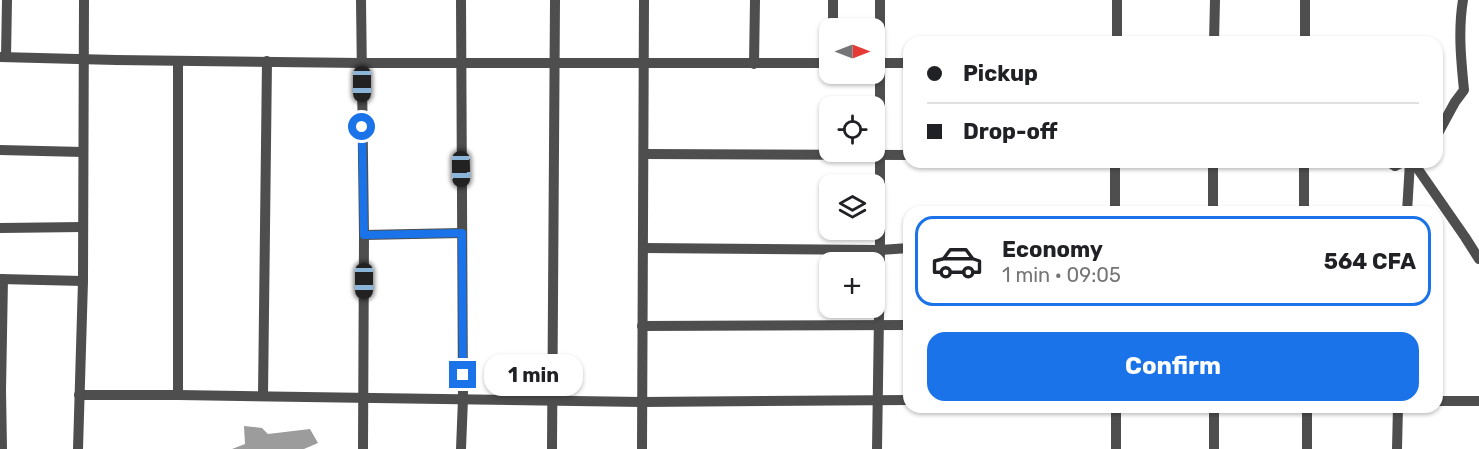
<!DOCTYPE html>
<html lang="en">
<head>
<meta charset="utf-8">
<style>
	:root { --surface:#fff; --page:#f6f6f6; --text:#202124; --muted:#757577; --line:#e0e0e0; --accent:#1a73e8 }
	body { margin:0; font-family:Rubik,sans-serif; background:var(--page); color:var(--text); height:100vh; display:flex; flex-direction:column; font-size:22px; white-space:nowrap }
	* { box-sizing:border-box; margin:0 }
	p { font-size:20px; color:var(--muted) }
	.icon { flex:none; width:33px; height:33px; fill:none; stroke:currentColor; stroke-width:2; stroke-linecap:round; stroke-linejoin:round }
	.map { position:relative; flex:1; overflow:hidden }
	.side { position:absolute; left:903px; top:206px; width:540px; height:207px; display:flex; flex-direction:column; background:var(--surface); border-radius:18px; box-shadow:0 2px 4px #0004 }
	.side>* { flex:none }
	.top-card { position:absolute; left:903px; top:36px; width:540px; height:132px; border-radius:18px; box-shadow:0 2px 4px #0004; display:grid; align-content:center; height:132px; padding:0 24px; background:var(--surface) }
	.needle { width:39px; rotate:90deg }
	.buttons { position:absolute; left:819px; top:18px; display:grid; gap:12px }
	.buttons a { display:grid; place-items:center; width:66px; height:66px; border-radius:12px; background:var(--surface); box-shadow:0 2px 4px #0004; font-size:30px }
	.end { position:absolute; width:27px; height:27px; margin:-14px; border:8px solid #1a73e8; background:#fff; box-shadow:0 0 0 3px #fff }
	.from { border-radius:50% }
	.bubble { position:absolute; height:42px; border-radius:18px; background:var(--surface); box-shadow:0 2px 4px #0004; font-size:20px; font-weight:700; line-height:42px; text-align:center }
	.car { position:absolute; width:18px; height:36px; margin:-18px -9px; border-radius:8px; box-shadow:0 0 4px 2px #0007; background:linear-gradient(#222 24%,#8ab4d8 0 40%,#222 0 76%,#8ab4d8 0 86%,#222 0) }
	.top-card b { display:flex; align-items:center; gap:21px; height:57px; font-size:22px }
	.top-card b+b { border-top:2px solid var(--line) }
	.top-card i { width:15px; height:15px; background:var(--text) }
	ul { padding:10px 0 0; list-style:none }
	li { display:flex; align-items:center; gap:18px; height:90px; margin:0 12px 9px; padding:0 12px; border:3px solid transparent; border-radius:18px }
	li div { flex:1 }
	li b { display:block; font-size:22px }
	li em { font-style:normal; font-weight:700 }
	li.selected { border-color:var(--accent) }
	li>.icon { width:54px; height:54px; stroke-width:1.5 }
	.action { display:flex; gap:12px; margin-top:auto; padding:12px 24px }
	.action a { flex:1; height:69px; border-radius:18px; background:var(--accent); color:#fff; font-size:24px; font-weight:700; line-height:69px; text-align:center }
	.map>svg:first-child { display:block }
</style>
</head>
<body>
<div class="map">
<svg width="1479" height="449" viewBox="0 0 1479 449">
	<rect width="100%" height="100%" fill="#fff"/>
	<path fill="#9c9c9c" d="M244,426L262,428L268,434L310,429L318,443L304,449H232L245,444Z"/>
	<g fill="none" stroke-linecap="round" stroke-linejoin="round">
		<g stroke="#4e4e4e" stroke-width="10">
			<path d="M361,0L364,235L363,449"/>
			<path d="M833,0V28"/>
			<path d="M1117,0V42"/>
			<path d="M1214,42L1215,0"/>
			<path d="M1305,42V0"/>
			<path d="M0,57L116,60L361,63H830"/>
			<path d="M6,57L7,0"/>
			<path d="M178,61V395"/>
			<path d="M874,63H909"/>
			<path d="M754,64L755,0"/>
			<path d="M1437,135L1455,102L1464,90C1461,60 1458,30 1463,0"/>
			<path d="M0,150L83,152"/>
			<path d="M644,154L909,155"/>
			<path d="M1115,162V212"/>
			<path d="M1213,162V212"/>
			<path d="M1304,162V212"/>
			<path d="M1389,162L1395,166L1403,162"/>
			<path d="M1413,162L1465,237L1479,259"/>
			<path d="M1407,212L1410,162"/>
			<path d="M0,228L83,227"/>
			<path d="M364,235L462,233"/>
			<path d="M643,248L880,250L909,248"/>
			<path d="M0,279L83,281"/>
			<path d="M642,326L909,325"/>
			<path d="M79,395H178L642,402L909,400"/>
			<path d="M263,396L267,61"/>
			<path d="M1437,401H1479"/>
			<path d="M1307,406V449"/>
			<path d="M2,449L1,390L3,279"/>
			<path d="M78,449L83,281L84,0"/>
			<path d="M461,449L463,399L461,0"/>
			<path d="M552,449L555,0"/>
			<path d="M642,449L644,0"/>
			<path d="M877,449L880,250V0"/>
			<path d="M1116,449V406"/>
			<path d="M1214,449V406"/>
			<path d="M1397,449L1398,406"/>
		</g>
	</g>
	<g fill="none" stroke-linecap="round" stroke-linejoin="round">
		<path stroke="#1a73e8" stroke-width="8" d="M362,127L364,235L462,233L463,375"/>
	</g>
</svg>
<div class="buttons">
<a><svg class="needle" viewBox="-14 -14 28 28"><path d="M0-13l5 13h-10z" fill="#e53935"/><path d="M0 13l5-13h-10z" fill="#757577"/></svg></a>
<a><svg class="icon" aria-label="locate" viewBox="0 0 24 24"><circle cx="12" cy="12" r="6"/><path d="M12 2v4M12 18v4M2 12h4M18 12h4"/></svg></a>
<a><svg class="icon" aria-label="layers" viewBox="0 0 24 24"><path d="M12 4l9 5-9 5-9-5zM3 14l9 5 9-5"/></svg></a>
<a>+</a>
</div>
<i class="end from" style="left:362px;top:127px"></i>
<i class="end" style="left:463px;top:375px"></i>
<div class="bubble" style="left:484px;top:354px;width:99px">1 min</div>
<i class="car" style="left:362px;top:84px;rotate:180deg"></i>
<i class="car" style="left:461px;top:169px;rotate:179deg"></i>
<i class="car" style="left:364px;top:281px;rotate:180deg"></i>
<div class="top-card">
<b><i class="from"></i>Pickup</b>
<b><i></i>Drop-off</b>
</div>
<section class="side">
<ul>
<li class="selected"><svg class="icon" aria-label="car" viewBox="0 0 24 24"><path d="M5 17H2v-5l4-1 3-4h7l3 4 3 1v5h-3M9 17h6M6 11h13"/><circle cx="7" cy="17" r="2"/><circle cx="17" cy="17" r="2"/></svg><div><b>Economy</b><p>1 min · 09:05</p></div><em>564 CFA</em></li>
</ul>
<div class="action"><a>Confirm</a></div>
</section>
</div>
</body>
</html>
